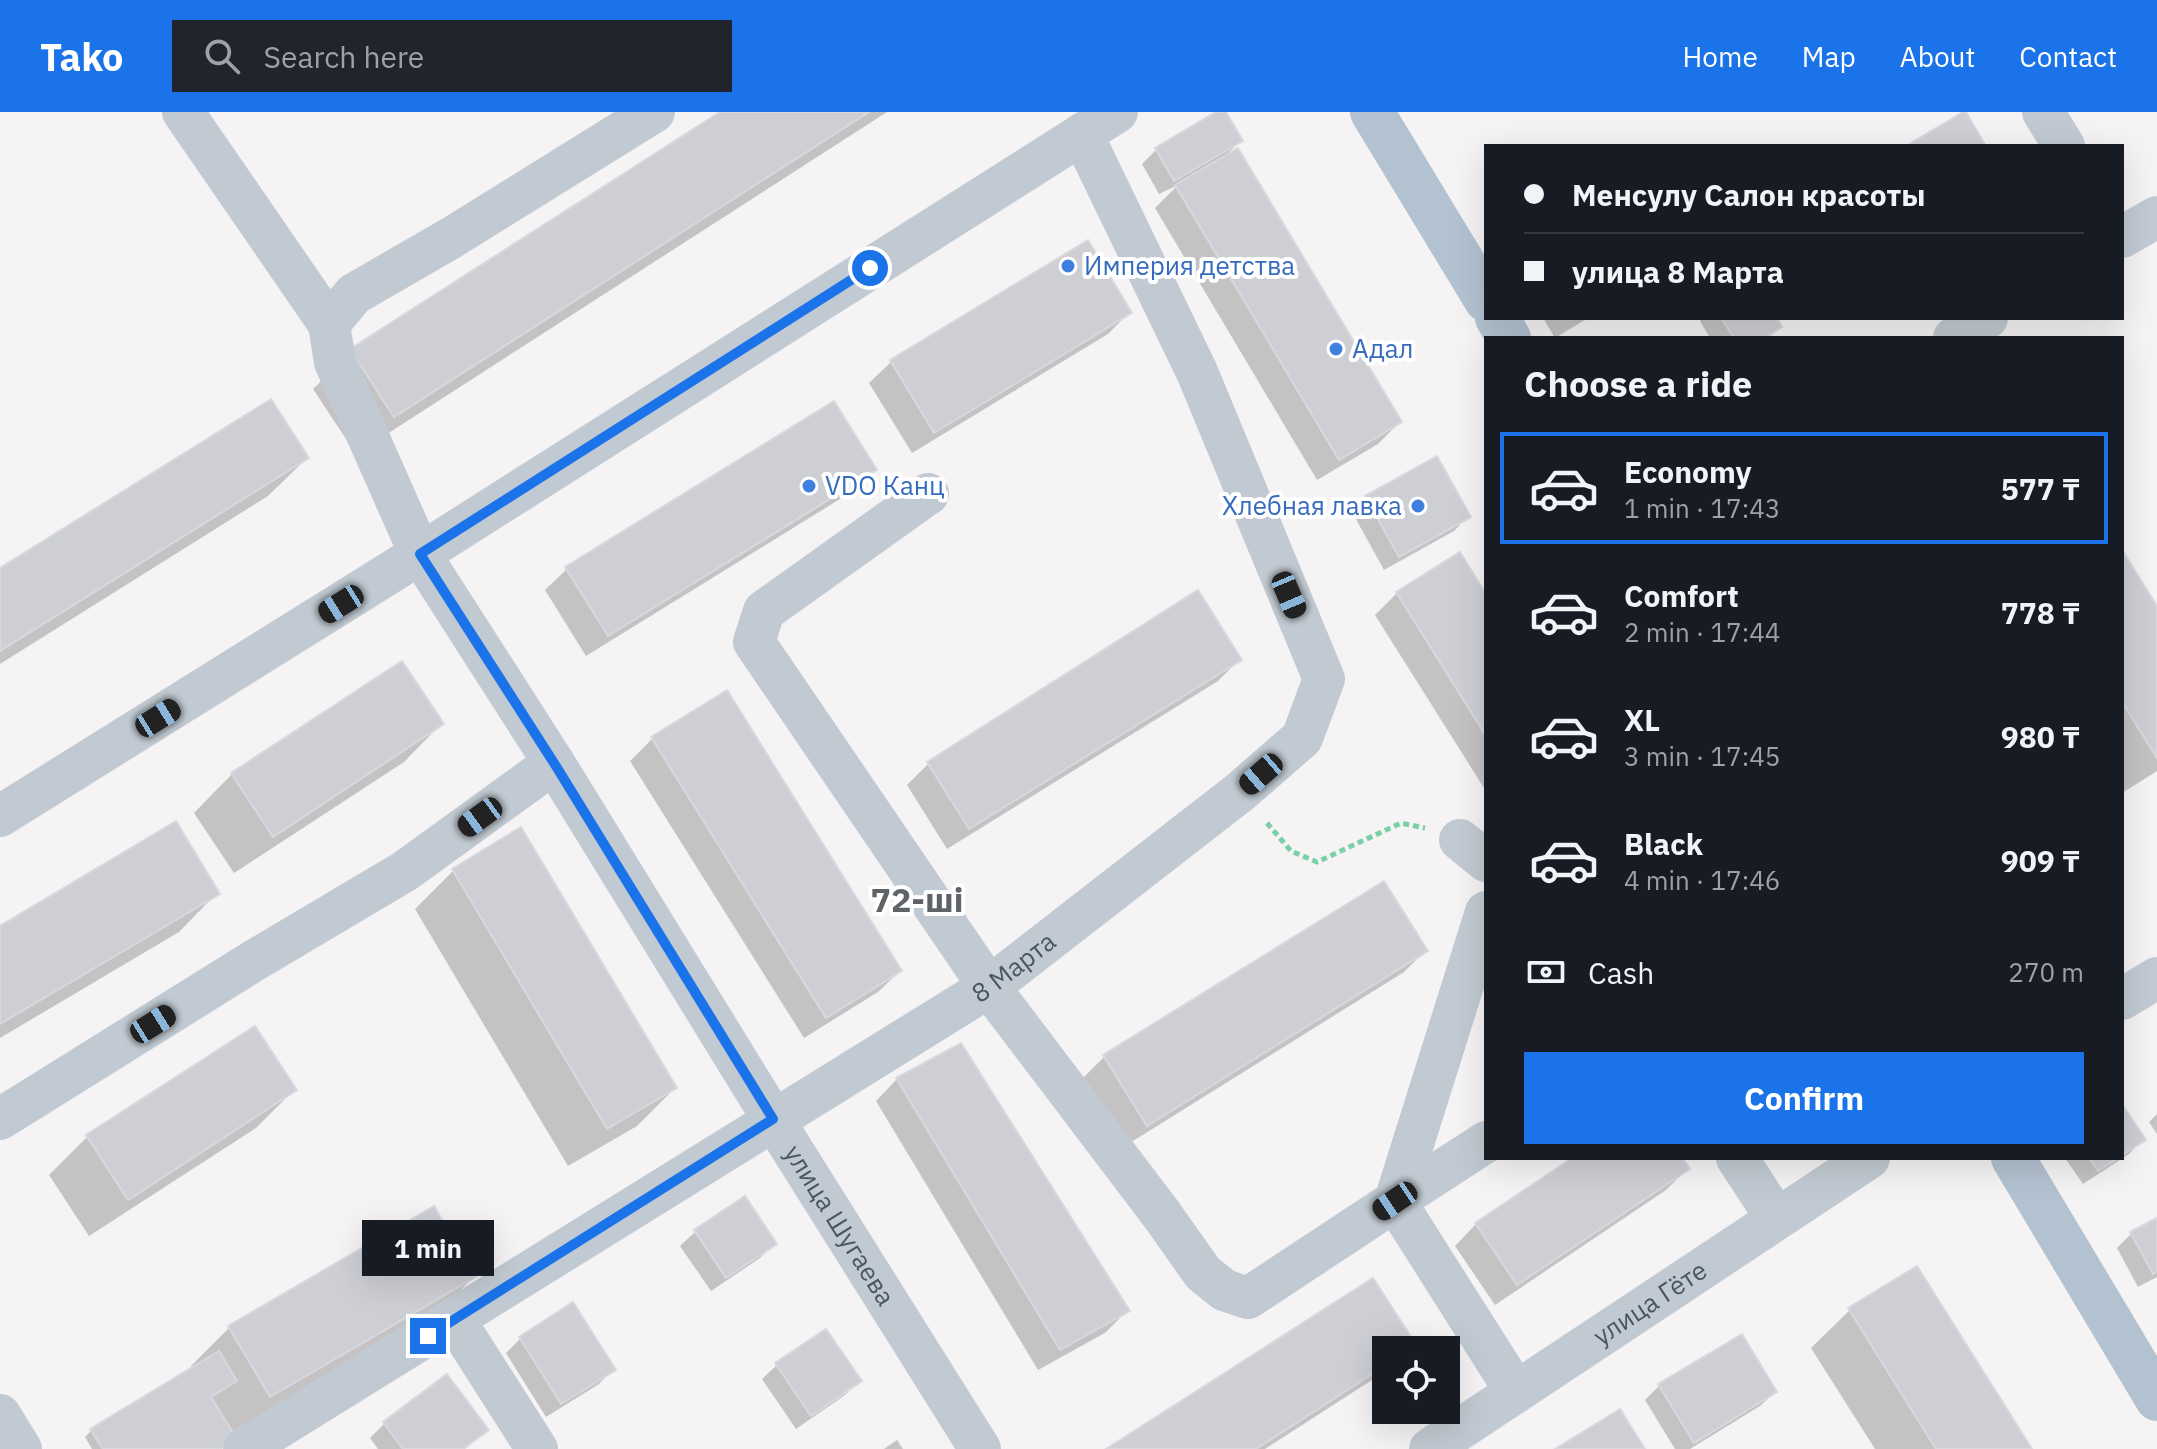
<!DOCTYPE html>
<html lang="en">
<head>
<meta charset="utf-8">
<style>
	:root { --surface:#171b24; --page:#20242c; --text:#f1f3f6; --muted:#9ea1a6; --line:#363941; --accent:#1a73e8 }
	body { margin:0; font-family:"IBM Plex Sans",sans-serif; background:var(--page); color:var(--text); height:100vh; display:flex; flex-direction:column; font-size:30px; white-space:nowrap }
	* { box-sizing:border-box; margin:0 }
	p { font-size:26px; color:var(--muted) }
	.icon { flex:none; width:44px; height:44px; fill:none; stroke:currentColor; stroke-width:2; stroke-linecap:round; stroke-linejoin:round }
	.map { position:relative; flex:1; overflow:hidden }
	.side { position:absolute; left:1484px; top:224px; width:640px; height:824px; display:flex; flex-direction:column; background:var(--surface); border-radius:0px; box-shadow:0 8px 32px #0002 }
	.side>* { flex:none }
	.hud { position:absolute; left:1484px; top:32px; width:640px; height:176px; border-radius:0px; box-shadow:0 8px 32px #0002; display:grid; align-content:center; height:176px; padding:0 40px; background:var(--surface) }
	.buttons { position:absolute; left:1372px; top:1224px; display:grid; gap:16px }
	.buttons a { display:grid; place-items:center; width:88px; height:88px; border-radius:0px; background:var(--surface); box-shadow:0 8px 32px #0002; font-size:40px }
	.end { position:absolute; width:36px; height:36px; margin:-18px; border:10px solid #1a73e8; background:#fff; box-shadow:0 0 0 4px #fff }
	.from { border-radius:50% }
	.bubble { position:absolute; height:56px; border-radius:0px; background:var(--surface); box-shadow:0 8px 32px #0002; font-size:26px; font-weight:700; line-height:56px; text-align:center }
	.car { position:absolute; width:24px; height:48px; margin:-24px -12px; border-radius:10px; box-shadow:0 0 6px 2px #0007; background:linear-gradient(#222 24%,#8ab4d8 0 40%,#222 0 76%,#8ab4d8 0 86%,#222 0) }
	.hud b { display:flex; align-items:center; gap:28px; height:76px; font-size:30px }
	.hud b+b { border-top:2px solid var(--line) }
	.hud i { width:20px; height:20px; background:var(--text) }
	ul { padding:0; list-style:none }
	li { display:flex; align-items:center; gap:24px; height:112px; margin:0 16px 12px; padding:0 24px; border:4px solid transparent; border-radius:0px }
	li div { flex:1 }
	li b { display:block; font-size:30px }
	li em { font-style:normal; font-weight:700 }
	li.selected { border-color:var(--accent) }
	li>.icon { width:72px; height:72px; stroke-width:1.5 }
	h2 { padding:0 40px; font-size:36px; line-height:96px }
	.pay { display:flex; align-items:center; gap:20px; height:88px; padding:0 40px; font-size:30px }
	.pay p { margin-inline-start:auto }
	.button { display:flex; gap:16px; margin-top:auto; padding:16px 40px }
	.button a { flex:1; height:92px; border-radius:0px; background:var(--accent); color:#fff; font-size:32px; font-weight:700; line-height:92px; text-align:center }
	header { display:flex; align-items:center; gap:48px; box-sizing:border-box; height:112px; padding:0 40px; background:var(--accent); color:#fff }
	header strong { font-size:38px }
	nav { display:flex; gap:44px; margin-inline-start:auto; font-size:28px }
	.search { width:560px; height:72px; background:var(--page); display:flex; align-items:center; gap:20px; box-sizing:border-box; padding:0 28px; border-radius:0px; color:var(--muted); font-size:30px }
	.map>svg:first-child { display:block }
</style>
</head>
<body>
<header>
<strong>Tako</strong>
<div class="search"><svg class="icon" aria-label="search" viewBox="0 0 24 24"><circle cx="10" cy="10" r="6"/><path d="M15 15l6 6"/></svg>Search here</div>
<nav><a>Home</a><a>Map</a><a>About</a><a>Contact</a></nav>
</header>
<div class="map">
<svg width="2157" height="1337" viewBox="0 0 2157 1337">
	<rect width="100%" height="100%" fill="#f5f3f3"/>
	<g fill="#0003">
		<path d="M723,0H887L356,342L313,277L352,239Z"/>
		<path d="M1220,0H1224L1241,29L1226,43L1400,310L1378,332L1317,368L1155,96L1178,73L1159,82L1142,52L1156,38Z"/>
		<path d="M1087,131L1130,200L1108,222L912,341L869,271L891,250Z"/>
		<path d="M1543,206H1588L1555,226Z"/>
		<path d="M1703,206H1774L1780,215L1768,226H1710L1700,209Z"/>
		<path d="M307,346L268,384L0,552V458Z"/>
		<path d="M874,358L853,379L586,544L545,478L567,457Z"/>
		<path d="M1366,386L1468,404L1454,419L1384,458L1352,400Z"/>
		<path d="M2122,441L2157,497V659L2122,681Z"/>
		<path d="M1397,481L1486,486V674L1484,676L1375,503Z"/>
		<path d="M1239,548L1218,569L947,737L907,673L928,652Z"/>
		<path d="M726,581L900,859L878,880L804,926L630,649L652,627Z"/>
		<path d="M442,611L404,650L234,761L194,701L232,662Z"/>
		<path d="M521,718L675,976L637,1014L568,1054L415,797L453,759Z"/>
		<path d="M217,781L179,820L0,926V817Z"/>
		<path d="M1425,839L1404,860L1125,1034L1083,966L1105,944Z"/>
		<path d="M254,916L294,978L256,1016L89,1124L49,1063L87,1025Z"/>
		<path d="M897,967L1127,1199L1105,1221L1038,1258L876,989Z"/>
		<path d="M2122,995L2143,1027L2129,1042L2083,1072L2065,1046H2122Z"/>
		<path d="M2157,1002V1022L2149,1010Z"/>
		<path d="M1575,1046H1680L1688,1056L1666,1078L1495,1193L1455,1134L1476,1112Z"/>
		<path d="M744,1087L774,1132L760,1146L711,1179L680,1134L695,1120Z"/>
		<path d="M2157,1108V1165L2138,1175L2117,1136L2131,1122Z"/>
		<path d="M474,1165L435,1203L221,1337H92L85,1325L92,1318L193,1257L191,1254L229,1216Z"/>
		<path d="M1372,1169L1410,1238H1386V1259L1265,1337H1110Z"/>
		<path d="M1850,1198L2029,1337H1875L1811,1236Z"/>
		<path d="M520,1227L613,1257L599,1272L546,1305L506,1241Z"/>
		<path d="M777,1253L859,1269L845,1283L796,1317L762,1267Z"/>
		<path d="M447,1265L486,1318L465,1337H378L370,1326L384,1312Z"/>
		<path d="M1659,1274L1775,1280L1760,1294L1690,1337H1675L1645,1288Z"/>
		<path d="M897,1328L903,1337H884Z"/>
	</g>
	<g fill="#cdcfd5" stroke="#d7d9de" stroke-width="2">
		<path d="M720,0H869L394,305L350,237Z"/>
		<path d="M1216,0H1226L1243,29L1174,69L1155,36Z"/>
		<path d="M1963,0H1966L1986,34H1906Z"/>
		<path d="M1238,36L1402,310L1339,348L1175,73Z"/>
		<path d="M1088,128L1132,201L934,321L890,248Z"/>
		<path d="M1721,206H1777L1782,215L1765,226H1734Z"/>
		<path d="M271,287L309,346L0,539V456Z"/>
		<path d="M834,289L877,358L608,524L565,455Z"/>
		<path d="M1437,344L1471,405L1399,445L1365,384Z"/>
		<path d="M2122,438L2157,494V646L2122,590Z"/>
		<path d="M1460,440L1486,482V624L1396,480Z"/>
		<path d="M1198,478L1242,548L969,717L927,650Z"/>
		<path d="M402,549L444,612L273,725L231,661Z"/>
		<path d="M727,578L902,859L826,906L651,625Z"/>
		<path d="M176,709L220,782L0,912V814Z"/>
		<path d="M521,715L677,976L607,1017L452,757Z"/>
		<path d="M1384,769L1428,839L1147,1014L1103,943Z"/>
		<path d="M255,914L297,978L128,1088L86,1023Z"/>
		<path d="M961,931L1130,1199L1060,1238L896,966Z"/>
		<path d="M2122,992L2146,1028L2122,1043Z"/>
		<path d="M1572,1046H1683L1690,1057L1517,1173L1475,1111Z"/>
		<path d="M2089,1046H2118L2098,1059Z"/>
		<path d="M745,1084L777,1132L726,1166L694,1118Z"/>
		<path d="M434,1094L476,1165L270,1285L228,1214Z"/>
		<path d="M2157,1106V1159L2153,1162L2130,1120Z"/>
		<path d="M1917,1154L2032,1337H1936L1848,1196Z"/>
		<path d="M1373,1166L1417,1234L1410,1238H1386V1253L1256,1337H1106Z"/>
		<path d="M573,1190L616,1258L561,1292L519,1225Z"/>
		<path d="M826,1217L862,1269L811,1304L775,1251Z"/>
		<path d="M1742,1222L1777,1280L1694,1331L1658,1272Z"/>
		<path d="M219,1239L237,1269L211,1285L237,1327L219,1337H103L90,1317Z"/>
		<path d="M447,1262L489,1318L463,1337H403L383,1310Z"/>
		<path d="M1620,1297L1645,1337H1555Z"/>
	</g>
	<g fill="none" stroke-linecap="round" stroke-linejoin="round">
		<path stroke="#7ad0a6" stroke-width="5" stroke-dasharray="6 4" stroke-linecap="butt" d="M1267,711L1291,739L1317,750L1401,711L1425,716"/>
		<g stroke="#c1cad2" stroke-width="42">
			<path d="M183,0L329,212"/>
			<path id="s1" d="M654,0L451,126L354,182L329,212L335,250L420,442L554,651L773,1007L980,1337"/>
			<path d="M2043,0L2064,34"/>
			<path d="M2122,125L2157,105"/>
			<path d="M1954,226L1987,206"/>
			<path d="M928,382L764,499L754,530L989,875L1162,1103L1203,1161L1224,1178L1248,1186L1395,1089L1516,1280"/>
			<path d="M0,704L420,442L1117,0"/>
			<path d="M1460,728L1486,749"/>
			<path d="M1486,800L1395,1089L1486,1030"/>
			<path d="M2122,887L2157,866"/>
			<path d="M0,1007L255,848L405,759L554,651"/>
			<path d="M1737,1046L1776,1106"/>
			<path d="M454,1207L537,1337"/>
			<path d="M0,1303L21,1337"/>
			<path id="s2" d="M244,1337L989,875L1240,680L1302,626L1324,567L1197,260L1082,22"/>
			<path id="s3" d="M1430,1337L1869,1046"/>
		</g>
		<g stroke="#b3c2d1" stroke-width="44">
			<path d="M1372,0L1486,188"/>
			<path d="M1497,206L1509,226"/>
			<path d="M2013,1046L2157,1287"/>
		</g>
	</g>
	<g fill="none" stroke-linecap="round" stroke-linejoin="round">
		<path stroke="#1a73e8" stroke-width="10" d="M428,1224L773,1007L554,651L420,442L870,156"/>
	</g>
	<g fill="#3f7fe0" stroke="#fff" stroke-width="3">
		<circle cx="1068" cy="154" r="8"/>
		<circle cx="1336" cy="237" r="8"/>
		<circle cx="809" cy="374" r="8"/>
		<circle cx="1418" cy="394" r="8"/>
	</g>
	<g text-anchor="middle" stroke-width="8" stroke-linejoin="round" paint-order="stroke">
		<g font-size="26" fill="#366cbe" stroke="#fff" text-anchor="start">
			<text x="1084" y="163">Империя детства</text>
			<text x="1352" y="246">Адал</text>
			<text x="825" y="383">VDO Канц</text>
			<text x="1402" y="403" text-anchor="end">Хлебная лавка</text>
		</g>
		<g font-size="26" fill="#4a5661" stroke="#fff">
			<text dy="9" stroke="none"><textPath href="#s2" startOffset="908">8 Марта</textPath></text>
			<text dy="9" stroke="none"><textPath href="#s1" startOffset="1430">улица Шугаева</textPath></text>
			<text dy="9" stroke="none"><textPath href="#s3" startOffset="264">улица Гёте</textPath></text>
		</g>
		<g font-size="34" font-weight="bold" fill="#5f6368" stroke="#fff">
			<text x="917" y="800">72-ші</text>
		</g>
	</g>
</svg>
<div class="buttons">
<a><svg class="icon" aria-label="locate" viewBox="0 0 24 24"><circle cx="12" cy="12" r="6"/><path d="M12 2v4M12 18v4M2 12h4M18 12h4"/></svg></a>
</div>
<i class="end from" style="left:870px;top:156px"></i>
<i class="end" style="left:428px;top:1224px"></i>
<div class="bubble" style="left:362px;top:1108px;width:132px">1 min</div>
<i class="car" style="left:1289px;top:483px;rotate:157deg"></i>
<i class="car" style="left:341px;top:492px;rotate:238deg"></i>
<i class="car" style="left:158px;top:606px;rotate:58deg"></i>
<i class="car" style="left:1261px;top:662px;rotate:229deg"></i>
<i class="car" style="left:480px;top:705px;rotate:234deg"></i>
<i class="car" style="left:153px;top:912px;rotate:58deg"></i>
<i class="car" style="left:1395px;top:1089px;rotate:236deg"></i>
<div class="hud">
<b><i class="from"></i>Менсулу Салон красоты</b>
<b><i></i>улица 8 Марта</b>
</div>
<section class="side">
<h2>Choose a ride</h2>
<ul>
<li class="selected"><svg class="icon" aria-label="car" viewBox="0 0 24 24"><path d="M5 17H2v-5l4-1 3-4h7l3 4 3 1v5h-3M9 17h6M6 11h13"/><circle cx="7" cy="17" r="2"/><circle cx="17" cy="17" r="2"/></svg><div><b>Economy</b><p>1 min · 17:43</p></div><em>577 ₸</em></li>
<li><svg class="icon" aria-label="car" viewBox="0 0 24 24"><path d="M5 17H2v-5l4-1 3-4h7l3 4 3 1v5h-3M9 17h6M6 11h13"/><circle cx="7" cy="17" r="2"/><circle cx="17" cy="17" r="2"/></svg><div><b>Comfort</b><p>2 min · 17:44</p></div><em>778 ₸</em></li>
<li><svg class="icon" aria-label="car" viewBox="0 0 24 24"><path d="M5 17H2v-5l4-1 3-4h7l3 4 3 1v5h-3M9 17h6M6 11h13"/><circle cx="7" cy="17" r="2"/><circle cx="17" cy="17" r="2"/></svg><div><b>XL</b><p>3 min · 17:45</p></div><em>980 ₸</em></li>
<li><svg class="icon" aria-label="car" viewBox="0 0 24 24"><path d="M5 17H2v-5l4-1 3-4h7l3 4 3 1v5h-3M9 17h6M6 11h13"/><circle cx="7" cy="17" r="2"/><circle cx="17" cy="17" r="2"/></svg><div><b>Black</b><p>4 min · 17:46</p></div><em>909 ₸</em></li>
</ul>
<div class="pay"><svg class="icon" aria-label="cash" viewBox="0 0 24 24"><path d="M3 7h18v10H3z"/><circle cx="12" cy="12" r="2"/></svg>Cash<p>270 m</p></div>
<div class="button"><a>Confirm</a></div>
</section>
</div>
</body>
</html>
